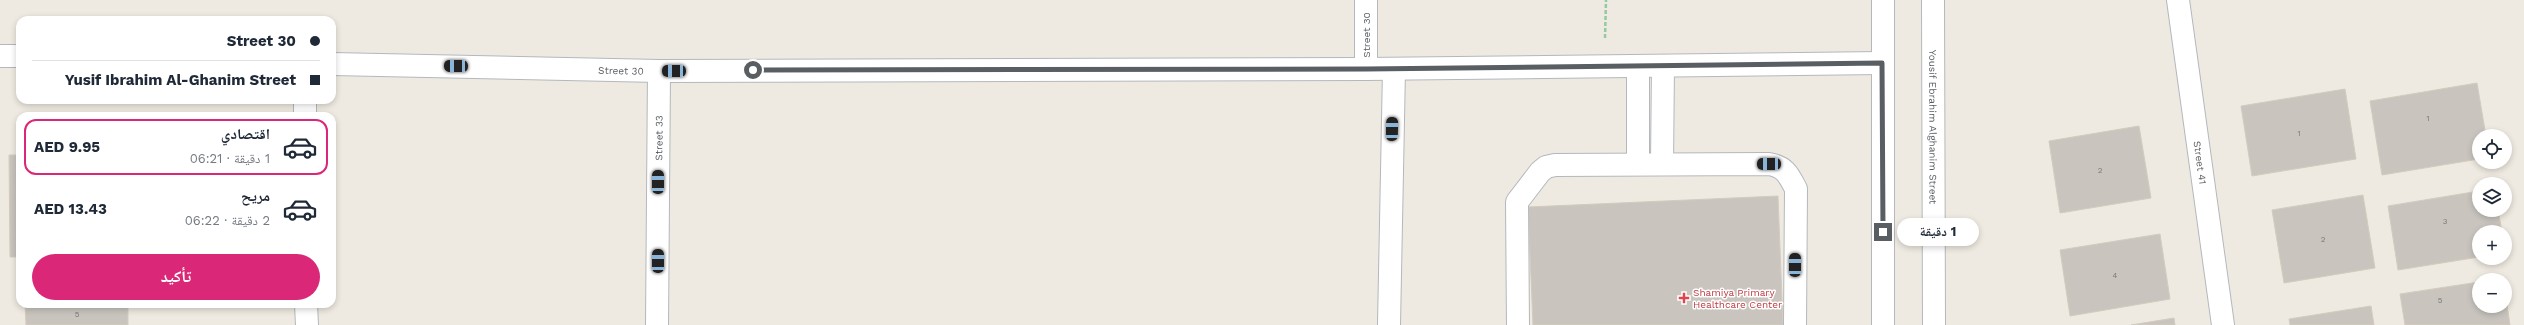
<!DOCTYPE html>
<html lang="ar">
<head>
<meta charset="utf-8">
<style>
	:root { --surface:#fff; --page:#f2f2f3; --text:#1f2937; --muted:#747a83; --line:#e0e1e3; --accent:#db2777 }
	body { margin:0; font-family:"Work Sans","Noto Naskh Arabic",sans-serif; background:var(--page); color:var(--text); direction:rtl; height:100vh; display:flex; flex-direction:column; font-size:15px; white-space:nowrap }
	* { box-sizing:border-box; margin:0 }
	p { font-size:13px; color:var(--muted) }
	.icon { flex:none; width:22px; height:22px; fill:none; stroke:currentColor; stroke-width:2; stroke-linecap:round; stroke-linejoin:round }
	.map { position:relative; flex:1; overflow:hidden; direction:ltr }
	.side { position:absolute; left:16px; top:112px; width:320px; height:196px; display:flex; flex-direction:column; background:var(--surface); border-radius:12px; box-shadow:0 2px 6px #0003; direction:rtl }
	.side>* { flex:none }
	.top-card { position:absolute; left:16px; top:16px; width:320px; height:88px; border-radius:12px; box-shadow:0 2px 6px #0003; direction:rtl; display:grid; align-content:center; height:88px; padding:0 16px; background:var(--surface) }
	.fabs { position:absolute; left:2472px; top:129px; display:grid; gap:8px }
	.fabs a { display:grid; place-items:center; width:40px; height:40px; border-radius:50%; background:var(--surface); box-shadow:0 2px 6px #0003; font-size:20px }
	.end { position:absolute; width:18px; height:18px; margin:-9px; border:5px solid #595e63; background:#fff; box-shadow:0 0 0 2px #fff }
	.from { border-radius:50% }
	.bubble { position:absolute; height:28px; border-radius:14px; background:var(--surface); box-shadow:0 2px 6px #0003; font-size:13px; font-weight:700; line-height:28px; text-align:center; direction:rtl }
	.car { position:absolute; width:12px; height:24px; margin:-12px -6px; border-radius:5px; box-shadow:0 0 3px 1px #0007; background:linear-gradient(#222 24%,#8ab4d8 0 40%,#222 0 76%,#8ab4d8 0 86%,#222 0) }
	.top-card b { display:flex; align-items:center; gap:14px; height:38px; font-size:15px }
	.top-card b+b { border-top:1px solid var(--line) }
	.top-card i { width:10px; height:10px; background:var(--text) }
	ul { padding:7px 0 0; list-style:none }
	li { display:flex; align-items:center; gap:12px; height:56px; margin:0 8px 6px; padding:0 8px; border:2px solid transparent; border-radius:12px }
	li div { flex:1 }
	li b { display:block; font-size:15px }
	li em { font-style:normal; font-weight:700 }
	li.active { border-color:var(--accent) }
	li>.icon { width:36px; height:36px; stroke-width:1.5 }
	.button { display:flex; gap:8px; margin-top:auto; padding:8px 16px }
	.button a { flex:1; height:46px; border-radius:24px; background:var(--accent); color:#fff; font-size:16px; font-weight:700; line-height:46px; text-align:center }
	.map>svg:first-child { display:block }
</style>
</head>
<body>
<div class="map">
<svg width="2524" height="325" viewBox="0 0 2524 325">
	<rect width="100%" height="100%" fill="#eeeae1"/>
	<g fill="#c9c5be" stroke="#d3cbbf">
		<path d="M2477,83L2486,136H2479V159L2382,175L2370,101Z"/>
		<path d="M2345,89L2356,159L2252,176L2241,106Z"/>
		<path d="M2139,126L2151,198L2060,213L2049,141Z"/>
		<path d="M9,155H20V257H10Z"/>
		<path d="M2479,191V210H2498L2502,232H2479V257L2398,270L2388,206Z"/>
		<path d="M2363,195L2375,268L2284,283L2272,210Z"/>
		<path d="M1778,196L1783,325H1533L1528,207Z"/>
		<path d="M2160,234L2170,299L2070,316L2060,250Z"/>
		<path d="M2479,282V306H2505V291L2510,325H2405L2400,294Z"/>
		<path d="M25,304H128V325H26Z"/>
		<path d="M2371,306L2374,325H2290L2289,319Z"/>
		<path d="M2174,318L2175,325H2131Z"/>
	</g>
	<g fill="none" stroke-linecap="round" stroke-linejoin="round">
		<g stroke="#b4b8bd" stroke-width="24">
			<g id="minor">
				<path d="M1366,0V69"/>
				<path id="s1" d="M1933,0L1934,325"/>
				<path id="s2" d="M2178,0L2223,325"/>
				<path d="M0,56H20"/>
				<path id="s3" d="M332,64L659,71L1366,69L1882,63"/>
				<path d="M1638,66V164"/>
				<path d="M305,100V116"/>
				<path d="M1662,164L1663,66"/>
				<path d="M306,304L307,325"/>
				<path id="s4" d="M657,325L659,71"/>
				<path d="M1389,325L1394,69"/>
				<path d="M1518,325L1517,202L1540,172L1546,167L1555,165L1769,164C1786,167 1789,176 1796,189L1795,325"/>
				<path d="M1883,325V0"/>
			</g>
		</g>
		<path stroke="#93ca9f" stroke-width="2.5" stroke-dasharray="4 2" stroke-linecap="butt" d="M1605,38L1606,0"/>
		<use href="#minor" stroke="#fff" stroke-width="22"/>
	</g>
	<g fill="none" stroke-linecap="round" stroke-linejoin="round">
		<path stroke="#595e63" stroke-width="5" d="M753,70L1366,69L1882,63L1883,232"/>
	</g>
	<path fill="#e0444e" stroke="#fff" stroke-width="1.5" d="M1682 292h4v4h4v4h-4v4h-4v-4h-4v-4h4z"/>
	<g text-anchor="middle" stroke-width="3" stroke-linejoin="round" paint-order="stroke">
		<g font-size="8" fill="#75787a">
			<text x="2428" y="121">1</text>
			<text x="2299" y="136">1</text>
			<text x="2100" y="173">2</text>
			<text x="2445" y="224">3</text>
			<text x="2323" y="242">2</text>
			<text x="2115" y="278">4</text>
			<text x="2440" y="303">5</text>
			<text x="77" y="317">5</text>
		</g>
		<g font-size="10" fill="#595e63" stroke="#fff">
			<text transform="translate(1366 35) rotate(-90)" y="4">Street 30</text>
			<text dy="4" stroke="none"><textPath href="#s3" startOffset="289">Street 30</textPath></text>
			<text dy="4" stroke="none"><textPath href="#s1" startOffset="127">Yousif Ebrahim Alghanim Street</textPath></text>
			<text dy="4" stroke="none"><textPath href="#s4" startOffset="187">Street 33</textPath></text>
			<text dy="4" stroke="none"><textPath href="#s2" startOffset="164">Street 41</textPath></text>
		</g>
		<g font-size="10" fill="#be3a42" stroke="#fff" text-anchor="start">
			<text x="1693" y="296">Shamiya Primary<tspan x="1693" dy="12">Healthcare Center</tspan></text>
		</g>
	</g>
</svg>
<div class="fabs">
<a><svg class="icon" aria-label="locate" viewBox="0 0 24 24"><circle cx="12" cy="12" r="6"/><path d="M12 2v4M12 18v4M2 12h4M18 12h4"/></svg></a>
<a><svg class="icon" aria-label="layers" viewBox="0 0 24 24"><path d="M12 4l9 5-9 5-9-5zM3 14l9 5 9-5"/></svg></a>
<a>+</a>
<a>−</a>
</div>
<i class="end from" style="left:753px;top:70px"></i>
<i class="end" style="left:1883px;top:232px"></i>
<div class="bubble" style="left:1897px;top:218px;width:82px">1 دقيقة</div>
<i class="car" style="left:456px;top:66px;rotate:271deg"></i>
<i class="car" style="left:674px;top:71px;rotate:270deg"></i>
<i class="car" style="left:1392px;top:129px;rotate:1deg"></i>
<i class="car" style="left:1769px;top:164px;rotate:270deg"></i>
<i class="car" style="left:658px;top:182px;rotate:0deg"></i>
<i class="car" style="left:658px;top:261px;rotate:0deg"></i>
<i class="car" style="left:1795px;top:265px;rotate:0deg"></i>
<div class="top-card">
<b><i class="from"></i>Street 30</b>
<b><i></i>Yusif Ibrahim Al-Ghanim Street</b>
</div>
<section class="side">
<ul>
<li class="active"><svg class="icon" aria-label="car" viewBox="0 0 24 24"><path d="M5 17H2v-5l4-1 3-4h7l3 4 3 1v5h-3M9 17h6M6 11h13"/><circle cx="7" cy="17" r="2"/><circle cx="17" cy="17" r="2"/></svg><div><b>اقتصادي</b><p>1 دقيقة · 06:21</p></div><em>AED 9.95</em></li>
<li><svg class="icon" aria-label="car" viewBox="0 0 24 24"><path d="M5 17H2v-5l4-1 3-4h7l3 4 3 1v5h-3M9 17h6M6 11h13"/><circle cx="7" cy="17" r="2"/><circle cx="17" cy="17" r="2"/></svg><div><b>مريح</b><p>2 دقيقة · 06:22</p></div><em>AED 13.43</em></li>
</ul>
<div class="button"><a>تأكيد</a></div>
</section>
</div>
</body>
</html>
